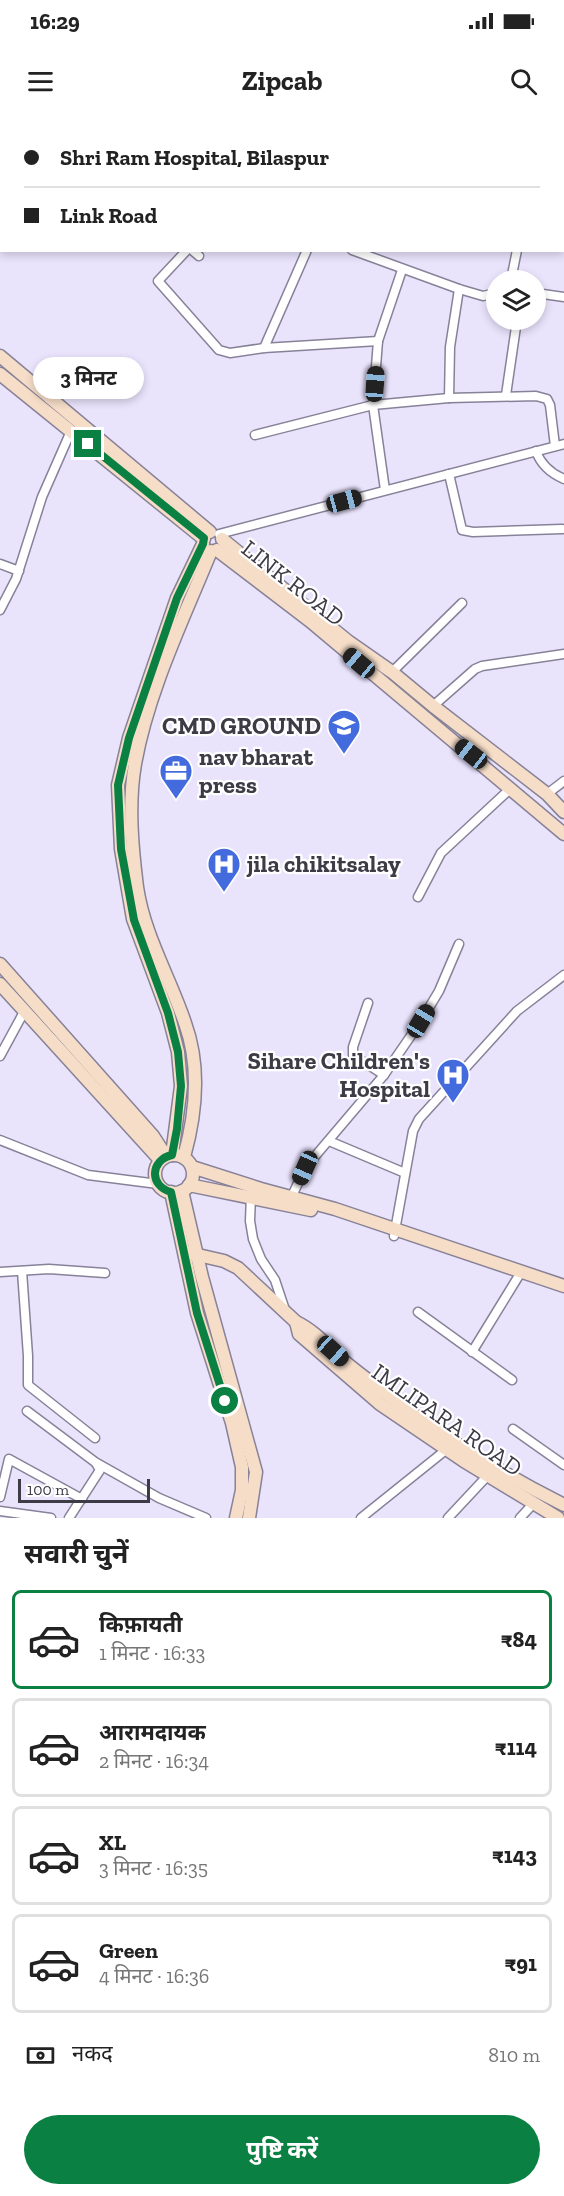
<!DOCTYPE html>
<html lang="hi">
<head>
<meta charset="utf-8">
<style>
	:root { --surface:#fff; --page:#f2f2f2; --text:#222; --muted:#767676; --line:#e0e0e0; --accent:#0b8043 }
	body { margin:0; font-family:"Zilla Slab","Noto Sans Devanagari",serif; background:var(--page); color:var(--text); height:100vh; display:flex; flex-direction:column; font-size:22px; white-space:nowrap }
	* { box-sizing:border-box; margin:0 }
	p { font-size:20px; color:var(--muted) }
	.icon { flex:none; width:33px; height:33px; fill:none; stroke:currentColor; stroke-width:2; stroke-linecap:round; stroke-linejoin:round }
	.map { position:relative; height:1398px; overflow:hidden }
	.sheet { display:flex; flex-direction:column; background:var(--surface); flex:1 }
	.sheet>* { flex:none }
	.top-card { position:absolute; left:0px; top:0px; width:564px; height:132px; box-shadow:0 3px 9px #0003; display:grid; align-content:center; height:132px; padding:0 24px; background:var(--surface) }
	.tools { position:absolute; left:486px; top:150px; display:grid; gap:12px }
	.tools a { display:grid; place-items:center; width:60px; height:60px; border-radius:50%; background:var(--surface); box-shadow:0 3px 9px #0003; font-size:30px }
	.scale { position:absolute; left:18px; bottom:15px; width:132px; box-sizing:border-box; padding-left:6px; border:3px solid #3d3b45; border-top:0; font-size:16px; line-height:21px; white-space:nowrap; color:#3d3b45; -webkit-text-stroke:4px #fff; paint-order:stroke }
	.end { position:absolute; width:27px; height:27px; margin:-14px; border:8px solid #0b8043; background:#fff; box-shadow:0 0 0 3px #fff }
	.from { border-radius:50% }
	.bubble { position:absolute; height:42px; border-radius:21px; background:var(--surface); box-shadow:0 3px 9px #0003; font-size:20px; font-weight:700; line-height:42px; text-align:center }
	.car { position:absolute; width:18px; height:36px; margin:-18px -9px; border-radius:8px; box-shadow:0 0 4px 2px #0007; background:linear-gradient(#222 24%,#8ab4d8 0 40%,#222 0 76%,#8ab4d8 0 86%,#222 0) }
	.top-card b { display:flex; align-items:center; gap:21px; height:57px; font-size:22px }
	.top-card b+b { border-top:2px solid var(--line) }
	.top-card i { width:15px; height:15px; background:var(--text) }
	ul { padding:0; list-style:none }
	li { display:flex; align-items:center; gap:18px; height:99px; margin:0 12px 9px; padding:0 12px; border:3px solid var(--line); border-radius:9px }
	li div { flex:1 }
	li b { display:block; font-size:22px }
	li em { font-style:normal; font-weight:700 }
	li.current { border-color:var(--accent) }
	li>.icon { width:54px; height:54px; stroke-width:1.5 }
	h2 { padding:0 24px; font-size:27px; line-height:72px }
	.pay { display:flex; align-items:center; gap:15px; height:66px; padding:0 24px; font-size:22px }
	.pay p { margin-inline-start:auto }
	.cta { display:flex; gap:12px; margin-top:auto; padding:12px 24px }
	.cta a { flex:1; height:69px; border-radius:36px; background:var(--accent); color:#fff; font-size:24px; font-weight:700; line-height:69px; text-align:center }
	.status { display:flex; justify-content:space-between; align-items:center; height:42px; padding:0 30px; background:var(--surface); direction:ltr }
	.status svg { height:16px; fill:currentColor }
	header { display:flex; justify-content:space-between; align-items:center; height:78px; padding:0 24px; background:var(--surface); font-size:27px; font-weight:700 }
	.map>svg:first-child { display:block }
</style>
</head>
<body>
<div class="status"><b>16:29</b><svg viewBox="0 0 49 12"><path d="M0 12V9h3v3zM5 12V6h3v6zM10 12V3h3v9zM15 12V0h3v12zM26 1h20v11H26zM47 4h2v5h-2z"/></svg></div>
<header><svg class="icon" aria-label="menu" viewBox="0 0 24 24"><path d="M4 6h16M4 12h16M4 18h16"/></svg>Zipcab<svg class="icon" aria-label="search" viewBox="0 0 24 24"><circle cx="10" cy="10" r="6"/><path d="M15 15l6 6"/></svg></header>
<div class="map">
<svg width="564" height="1398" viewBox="0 0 564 1398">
	<rect width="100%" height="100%" fill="#e9e3fc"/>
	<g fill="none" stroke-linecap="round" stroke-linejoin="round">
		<g stroke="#878298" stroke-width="11">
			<g id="street">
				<path d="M26,0H33"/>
				<path d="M80,0L82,2"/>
				<path d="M268,0L271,2"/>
				<path d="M514,0L517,2"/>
				<path d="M169,2V0"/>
				<path d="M255,2V0"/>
				<path d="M357,2V0"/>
				<path d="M449,2V0"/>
				<path d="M555,2L556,0"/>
				<path d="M187,130L158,161L219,230L230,233L264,228L378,221"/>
				<path d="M192,130L199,136"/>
				<path d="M352,130L459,169L483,176L496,173"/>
				<path d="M511,160L517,130"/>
				<path d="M536,173L564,177"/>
				<path d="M264,228L307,130"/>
				<path d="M506,275L517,200"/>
				<path d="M449,278L450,227L459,169"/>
				<path d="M255,315L373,285L449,278L536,276L547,279L550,285L555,326"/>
				<path d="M536,331C541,345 550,353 564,359"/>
				<path d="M449,354L462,410L473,412L562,409"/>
				<path d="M385,370L373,285L378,221L402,150"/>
				<path d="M219,414L564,324"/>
				<path d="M0,444L19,451"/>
				<path d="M0,490L16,459L42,377L71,311"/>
				<path d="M392,552L462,483"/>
				<path d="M433,586L475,549L482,546L564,534"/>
				<path d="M547,674L564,661"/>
				<path d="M418,777L441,733L511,668"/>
				<path d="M368,883L353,927V935L384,955"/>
				<path d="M0,936L25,890"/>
				<path d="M0,1020L88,1055L158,1064"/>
				<path d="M329,1021L405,1053"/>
				<path d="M251,1075L250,1101L253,1119L261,1139L275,1160L285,1190"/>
				<path d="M292,1076L305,1048L384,955L421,901L439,871L459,824"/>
				<path d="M394,1116L413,1011L419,999L517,891L564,855"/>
				<path d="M22,1151L28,1236V1265L95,1318"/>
				<path d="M0,1152L49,1149L105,1153"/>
				<path d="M418,1192L512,1260"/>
				<path d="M472,1232L518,1157"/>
				<path d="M27,1291L95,1342L159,1378L206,1398"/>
				<path d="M513,1309L564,1345"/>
				<path d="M0,1377L9,1339L82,1379"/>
				<path d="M0,1391L51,1398"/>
				<path d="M69,1398L100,1350L96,1343"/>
				<path d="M361,1398L447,1329"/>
				<path d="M448,1398L491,1352"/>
				<path d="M520,1398L533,1384"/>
			</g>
		</g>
		<g stroke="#878298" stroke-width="15">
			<g id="secondary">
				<path d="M0,236L210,412"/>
				<path d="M0,254L204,419"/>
				<path d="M222,419L349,522L392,552L433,586L547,674L564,692"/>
				<path d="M217,430L310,501L564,714"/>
				<path d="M0,844L153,1016L166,1036"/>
				<path d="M0,864L160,1040"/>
				<path d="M172,1035L181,966L178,932L168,893L133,799L121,729L118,665L129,618L177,478L203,424"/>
				<circle cx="174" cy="1054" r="19"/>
				<path d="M184,1037C196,994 201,947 185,903C170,858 144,815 137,767C132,727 128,684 135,644C148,571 183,500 211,431"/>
				<path d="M192,1047L261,1069L335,1089L564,1166"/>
				<path d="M189,1065L311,1090"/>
				<path d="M182,1071L202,1157L256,1352L249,1398"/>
				<path d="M171,1072L197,1193L232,1303L242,1347V1370L236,1398"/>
				<path d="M185,1132L224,1141L238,1148L296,1202C315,1211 329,1228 345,1242C358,1253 372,1263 385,1273C439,1315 503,1354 564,1385"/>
				<path d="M296,1202L299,1214L380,1284L464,1341L558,1398"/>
			</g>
		</g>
		<use href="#street" stroke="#fff" stroke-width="8"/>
		<use href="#secondary" stroke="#f6ddc8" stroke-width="12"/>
	</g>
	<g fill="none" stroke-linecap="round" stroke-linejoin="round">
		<path stroke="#0b8043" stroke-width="8" d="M88,324L204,418L203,424L177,478L129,618L118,665L121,729L134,800L168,893L178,932L181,966L177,1009L172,1035C150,1040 149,1066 171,1072L197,1193L225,1281"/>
	</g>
	<defs>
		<g id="university-pin" transform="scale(1.725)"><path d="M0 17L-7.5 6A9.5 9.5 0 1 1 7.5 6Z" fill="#446bdd" stroke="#fff"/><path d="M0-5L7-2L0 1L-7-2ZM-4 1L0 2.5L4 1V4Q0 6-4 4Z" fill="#fff"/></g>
		<g id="office-pin" transform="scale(1.725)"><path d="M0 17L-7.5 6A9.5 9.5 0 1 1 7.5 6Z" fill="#446bdd" stroke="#fff"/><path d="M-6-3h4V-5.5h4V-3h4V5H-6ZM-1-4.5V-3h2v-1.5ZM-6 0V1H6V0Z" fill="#fff"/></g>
		<g id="hospital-pin" transform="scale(1.725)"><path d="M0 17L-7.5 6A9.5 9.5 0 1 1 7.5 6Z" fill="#446bdd" stroke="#fff"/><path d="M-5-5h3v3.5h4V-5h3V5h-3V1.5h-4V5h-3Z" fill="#fff"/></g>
	</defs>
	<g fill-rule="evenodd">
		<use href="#university-pin" x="344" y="606"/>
		<use href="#office-pin" x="176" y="651"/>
		<use href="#hospital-pin" x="224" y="744"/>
		<use href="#hospital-pin" x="453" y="955"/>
	</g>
	<g text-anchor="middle" stroke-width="4.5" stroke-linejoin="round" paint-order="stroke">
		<g font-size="24" fill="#3d3b45" stroke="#fff">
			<text transform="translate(293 463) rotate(38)" y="8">LINK ROAD</text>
			<text transform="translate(447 1300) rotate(35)" y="8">IMLIPARA ROAD</text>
		</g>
		<g font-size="24" font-weight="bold" fill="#3d3b45" stroke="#fff" text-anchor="end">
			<text x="321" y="614">CMD GROUND</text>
			<text x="199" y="645" text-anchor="start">nav bharat<tspan x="199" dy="28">press</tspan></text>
			<text x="247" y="752" text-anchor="start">jila chikitsalay</text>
			<text x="430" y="949">Sihare Children's<tspan x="430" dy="28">Hospital</tspan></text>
		</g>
	</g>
</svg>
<div class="tools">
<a><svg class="icon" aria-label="layers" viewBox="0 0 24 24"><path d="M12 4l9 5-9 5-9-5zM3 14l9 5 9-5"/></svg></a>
</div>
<div class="scale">100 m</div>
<i class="end from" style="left:225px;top:1281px"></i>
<i class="end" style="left:88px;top:324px"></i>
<div class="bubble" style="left:33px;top:237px;width:111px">3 मिनट</div>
<i class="car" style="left:375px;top:264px;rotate:4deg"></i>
<i class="car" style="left:344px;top:381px;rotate:75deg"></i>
<i class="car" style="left:359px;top:543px;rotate:310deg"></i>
<i class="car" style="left:471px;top:634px;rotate:308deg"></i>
<i class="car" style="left:421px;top:901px;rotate:31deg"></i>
<i class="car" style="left:305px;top:1048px;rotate:204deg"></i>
<i class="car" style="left:333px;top:1231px;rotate:132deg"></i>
<div class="top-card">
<b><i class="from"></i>Shri Ram Hospital, Bilaspur</b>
<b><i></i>Link Road</b>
</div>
</div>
<section class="sheet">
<h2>सवारी चुनें</h2>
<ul>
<li class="current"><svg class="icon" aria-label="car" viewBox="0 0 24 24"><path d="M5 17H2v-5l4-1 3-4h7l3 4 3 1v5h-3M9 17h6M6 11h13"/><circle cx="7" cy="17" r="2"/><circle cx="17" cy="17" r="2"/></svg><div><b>किफ़ायती</b><p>1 मिनट · 16:33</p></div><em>₹84</em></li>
<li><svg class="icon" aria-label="car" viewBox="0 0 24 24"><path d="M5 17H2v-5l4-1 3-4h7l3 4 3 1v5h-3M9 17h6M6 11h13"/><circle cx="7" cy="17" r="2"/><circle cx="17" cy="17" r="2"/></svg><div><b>आरामदायक</b><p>2 मिनट · 16:34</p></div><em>₹114</em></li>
<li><svg class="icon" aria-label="car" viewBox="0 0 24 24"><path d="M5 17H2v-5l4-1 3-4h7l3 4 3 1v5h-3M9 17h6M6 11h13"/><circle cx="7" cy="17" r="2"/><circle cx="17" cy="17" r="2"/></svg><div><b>XL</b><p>3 मिनट · 16:35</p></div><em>₹143</em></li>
<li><svg class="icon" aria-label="car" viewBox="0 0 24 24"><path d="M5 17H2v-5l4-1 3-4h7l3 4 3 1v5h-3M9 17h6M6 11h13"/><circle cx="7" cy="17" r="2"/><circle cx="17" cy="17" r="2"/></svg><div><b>Green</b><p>4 मिनट · 16:36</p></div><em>₹91</em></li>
</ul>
<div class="pay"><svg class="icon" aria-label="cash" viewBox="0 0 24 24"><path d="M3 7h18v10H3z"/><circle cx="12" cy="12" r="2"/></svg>नकद<p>810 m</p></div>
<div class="cta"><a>पुष्टि करें</a></div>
</section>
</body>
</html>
